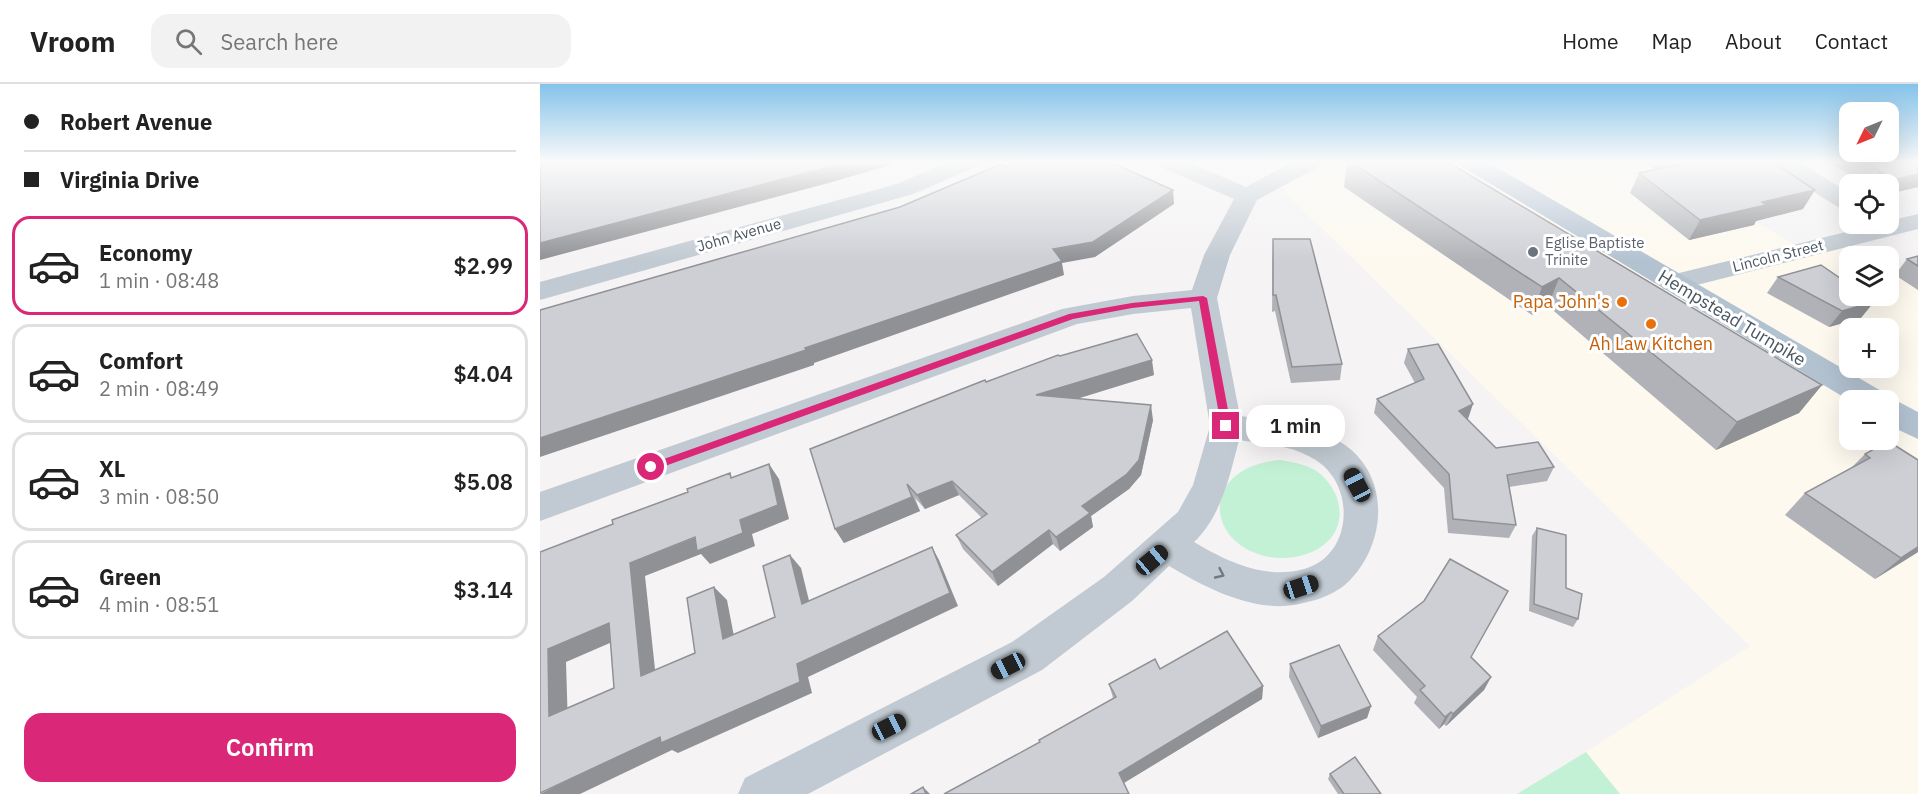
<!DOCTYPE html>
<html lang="en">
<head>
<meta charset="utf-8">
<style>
	:root { --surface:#fff; --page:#f2f2f2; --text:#222; --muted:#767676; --line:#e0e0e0; --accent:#db2777 }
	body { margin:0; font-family:"IBM Plex Sans",sans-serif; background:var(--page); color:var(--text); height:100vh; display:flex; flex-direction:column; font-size:22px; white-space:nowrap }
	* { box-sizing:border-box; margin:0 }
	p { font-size:20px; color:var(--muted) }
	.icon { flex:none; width:33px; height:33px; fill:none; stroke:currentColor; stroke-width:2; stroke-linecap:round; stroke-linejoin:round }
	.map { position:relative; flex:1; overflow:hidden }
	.panel { display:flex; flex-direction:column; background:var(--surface); width:540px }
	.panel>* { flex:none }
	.hud { display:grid; align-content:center; height:132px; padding:0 24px; background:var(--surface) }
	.needle { width:39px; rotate:227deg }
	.fabs { position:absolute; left:1299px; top:18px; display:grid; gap:12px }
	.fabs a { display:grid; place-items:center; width:60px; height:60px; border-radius:12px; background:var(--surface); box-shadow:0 6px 24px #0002; font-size:30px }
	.end { position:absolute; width:27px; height:27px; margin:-14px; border:8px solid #db2777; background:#fff; box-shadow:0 0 0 3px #fff }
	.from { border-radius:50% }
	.bubble { position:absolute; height:42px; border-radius:18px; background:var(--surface); box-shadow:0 6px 24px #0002; font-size:20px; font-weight:600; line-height:42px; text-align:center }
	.car { position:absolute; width:18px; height:36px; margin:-18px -9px; border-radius:8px; box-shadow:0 0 4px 2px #0007; background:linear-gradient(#222 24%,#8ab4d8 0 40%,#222 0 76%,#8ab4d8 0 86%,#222 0) }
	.hud b { display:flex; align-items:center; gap:21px; height:57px; font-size:22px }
	.hud b+b { border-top:2px solid var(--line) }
	.hud i { width:15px; height:15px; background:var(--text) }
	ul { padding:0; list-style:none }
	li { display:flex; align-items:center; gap:18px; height:99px; margin:0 12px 9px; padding:0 12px; border:3px solid var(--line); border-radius:18px }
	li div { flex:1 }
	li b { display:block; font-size:22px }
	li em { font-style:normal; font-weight:600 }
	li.active { border-color:var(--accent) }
	li>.icon { width:54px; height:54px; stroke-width:1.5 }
	.button { display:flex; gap:12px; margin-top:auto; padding:12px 24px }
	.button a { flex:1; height:69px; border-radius:18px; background:var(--accent); color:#fff; font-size:24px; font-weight:600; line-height:69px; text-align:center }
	header { display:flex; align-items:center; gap:36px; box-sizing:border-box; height:84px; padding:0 30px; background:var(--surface); border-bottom:2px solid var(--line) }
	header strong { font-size:28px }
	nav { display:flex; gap:33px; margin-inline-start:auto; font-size:21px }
	.search { width:420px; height:54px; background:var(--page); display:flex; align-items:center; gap:15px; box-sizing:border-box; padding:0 21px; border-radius:18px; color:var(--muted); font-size:22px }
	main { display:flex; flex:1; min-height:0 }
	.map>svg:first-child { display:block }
</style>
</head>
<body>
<header>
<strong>Vroom</strong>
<div class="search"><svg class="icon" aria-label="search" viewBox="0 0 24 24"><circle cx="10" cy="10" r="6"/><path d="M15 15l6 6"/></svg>Search here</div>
<nav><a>Home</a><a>Map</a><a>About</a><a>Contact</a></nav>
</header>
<main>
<section class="panel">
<div class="hud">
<b><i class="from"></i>Robert Avenue</b>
<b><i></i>Virginia Drive</b>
</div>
<ul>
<li class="active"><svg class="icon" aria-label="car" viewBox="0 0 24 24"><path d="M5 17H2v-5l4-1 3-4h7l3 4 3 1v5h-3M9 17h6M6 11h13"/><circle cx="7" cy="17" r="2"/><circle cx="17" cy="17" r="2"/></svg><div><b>Economy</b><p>1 min · 08:48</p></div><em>$2.99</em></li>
<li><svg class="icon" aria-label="car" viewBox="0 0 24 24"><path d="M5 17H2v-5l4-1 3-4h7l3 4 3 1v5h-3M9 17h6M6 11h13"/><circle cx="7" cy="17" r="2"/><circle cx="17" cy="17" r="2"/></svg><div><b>Comfort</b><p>2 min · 08:49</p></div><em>$4.04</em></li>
<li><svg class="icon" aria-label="car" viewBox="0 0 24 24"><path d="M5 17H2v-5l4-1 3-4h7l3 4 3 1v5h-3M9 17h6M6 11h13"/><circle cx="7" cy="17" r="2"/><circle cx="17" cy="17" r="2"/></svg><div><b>XL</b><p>3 min · 08:50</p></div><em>$5.08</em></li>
<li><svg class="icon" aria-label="car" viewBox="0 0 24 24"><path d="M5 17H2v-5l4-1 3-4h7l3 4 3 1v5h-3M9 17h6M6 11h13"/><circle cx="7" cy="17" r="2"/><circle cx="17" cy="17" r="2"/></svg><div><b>Green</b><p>4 min · 08:51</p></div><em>$3.14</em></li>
</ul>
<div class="button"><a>Confirm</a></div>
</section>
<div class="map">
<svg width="1378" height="710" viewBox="0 0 1378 710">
	<rect width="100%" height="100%" fill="#f5f3f3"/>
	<path fill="#fdf9ef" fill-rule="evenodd" d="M739,77H1120L1262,166L1307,155L1336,172H1310V212H1348L1349,180L1378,198V710H1080L1046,668L1210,562L723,87ZM1310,244H1348V284H1310ZM1310,316H1348V356H1310Z"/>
	<g fill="#c3f1d5">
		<path d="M740,376C752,378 764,380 775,386C798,401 810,435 788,457C776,469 758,474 742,474C667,472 652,384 740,376Z"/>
		<path d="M1046,668L1080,710H977Z"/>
	</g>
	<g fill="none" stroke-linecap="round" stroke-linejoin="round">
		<g fill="#c1cad2" fill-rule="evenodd">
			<path d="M410,77H441L438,82L373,110L0,216V198L357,100Z"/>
			<path d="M615,77H646L706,103L754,77H783L780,82L717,116L690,171L677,214L700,332C737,337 779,341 809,364C850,397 845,459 811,495C796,512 767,520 745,522C704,524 663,502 629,482L592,517L502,586L268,710H198L205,694L472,558L564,493L638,428L653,401L670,342L651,224L593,230L537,240L0,437V408L522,225L593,212L652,206L664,171L694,115L618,82ZM699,356C724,360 752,361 774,375C817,400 813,472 764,485C725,496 686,477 654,458C681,433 690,391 699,356Z"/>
			<path d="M1230,77H1257L1310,109V127L1301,125L1233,82Z"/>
			<path d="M1378,130V145L1133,207L1123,205L1119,199L1123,193L1338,140H1348V137Z"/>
		</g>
		<path fill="#b3c2d1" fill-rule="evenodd" d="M918,77H946L1343,308L1347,315L1359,318L1378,328V355L1348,341V316L1310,317L921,82Z"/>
	</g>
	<g fill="#b0b2b7">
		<path d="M807,77H906L1282,301L1259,329L1176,366L1008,222L992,231L804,103Z"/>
		<path d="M1104,77H1231L1263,125L1216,137L1214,141L1149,156L1090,109L1099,89L1115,86Z"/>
		<path d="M1287,77H1378V103L1348,110V100H1325Z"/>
		<path d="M733,155L802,280L800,296L751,299L735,227L732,228Z"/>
		<path d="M1378,172V206L1355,191L1367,175Z"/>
		<path d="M1238,193L1321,234L1289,243L1227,209Z"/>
		<path d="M868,265L928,335H927L956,364L1014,383L1007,397L969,403L976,441L969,454L908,449L904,404L834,329L837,315L875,299L864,279Z"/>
		<path d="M520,272L614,291L537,315L613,336L601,391L589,405L551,432L553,443L520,467L513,460L458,502L423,465L416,451L442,434L419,411L385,425L375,414L380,427L304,459L295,445Z"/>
		<path d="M1348,357L1378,468L1335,495L1245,431L1265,409L1310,385L1325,370Z"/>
		<path d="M997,444L1026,504L1038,535L1033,543L989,527L992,452Z"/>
		<path d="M838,552L931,573L951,593L944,606L906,642L904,640L899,645L874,619L877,613L833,566Z"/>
		<path d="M750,580L831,622L827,634L778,654L749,593Z"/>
		<path d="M620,585L723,602L722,615L584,699L500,658L573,614L569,600Z"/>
		<path d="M790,690L841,710H798L788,695Z"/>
	</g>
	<g fill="#909195">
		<path d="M311,77H364L292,98L0,176V159Z"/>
		<path d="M1378,90V103L1348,110V104L1354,96Z"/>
		<path d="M633,106L634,120L555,173L522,179L524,191L274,279V281L0,373V354L265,264L513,165Z"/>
		<path d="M1275,106L1263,125L1216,137L1214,141L1149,156L1160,136L1222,118Z"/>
		<path d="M1019,194L1008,222L992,231L1002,203Z"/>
		<path d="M1334,218L1321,234L1289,243L1302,227Z"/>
		<path d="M612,276L614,291L500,326L496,311Z"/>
		<path d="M1282,301L1259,329L1176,366L1197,338Z"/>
		<path d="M933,320L928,335L914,341L919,327Z"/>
		<path d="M611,321L613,336L601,391L589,405L551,432L553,443L520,467L516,453L542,422Z"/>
		<path d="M229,380L239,395L249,435L212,450L215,462L170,480L161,470L105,492L117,604L101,592L90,479L200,436Z"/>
		<path d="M412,397L419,411L385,425L377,411Z"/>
		<path d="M367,400L380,427L304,459L295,445Z"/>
		<path d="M509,446L513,460L458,502L452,488Z"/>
		<path d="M392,463L399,476L418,522L268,593L272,609L138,669L132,666L40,710H0L257,580Z"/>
		<path d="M1378,463V468L1335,495L1361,474Z"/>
		<path d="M250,471L261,484L273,533L262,520Z"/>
		<path d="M174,503L187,516L197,568L183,555Z"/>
		<path d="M69,539L86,552L26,578L28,644L9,632L8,565Z"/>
		<path d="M951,593L944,606L906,642L913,630Z"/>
		<path d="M723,602L722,615L582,700L579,689Z"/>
		<path d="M831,622L827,634L778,654L781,642Z"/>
		<path d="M911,628L904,640L899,645L905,633Z"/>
		<path d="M383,703L390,710H386Z"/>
	</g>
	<g fill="#cdcfd5" stroke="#909195" stroke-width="1.5" fill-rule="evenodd">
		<path d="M0,77H311L0,159Z"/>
		<path d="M476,77H568L633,106L553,158L513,165L522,177L265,264L266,266L0,354V226L360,123L461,80L466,83Z"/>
		<path d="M809,77H906L1282,301L1197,338L1019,194L1002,203Z"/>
		<path d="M1140,77H1231L1275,106L1222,118L1226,121L1160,136L1099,89L1143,80Z"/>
		<path d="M1323,77H1378V90L1354,96Z"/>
		<path d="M733,155H770L802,280L752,283L736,211H733Z"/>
		<path d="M1378,172V182L1367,175Z"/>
		<path d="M1281,181L1310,201V212H1325L1334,218L1302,227L1238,193Z"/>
		<path d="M597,250L612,276L496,311L611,321L599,376L587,390L542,422L550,429L516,453L509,446L452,488L416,451L447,430L412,397L377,411L367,400L372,413L295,445L270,365L445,296L446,298L518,271L520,272Z"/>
		<path d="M898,260L933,320L919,327L956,364L998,358L1014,383L967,391L976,441L913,435L909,390L837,315L884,295L868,265Z"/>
		<path d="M1348,357L1378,376V463L1361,474L1265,409L1330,374L1325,370Z"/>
		<path d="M229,380L238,421L200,436L203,449L157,467L155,453L90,479L101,592L155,569L147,514L174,503L183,555L235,533L223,482L250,471L262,520L392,463L410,509L257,580L260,598L121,659L120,653L0,709V468L73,440L72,436L148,408L147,405L190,389L191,394ZM69,539L74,604L9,632L8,565Z"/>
		<path d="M997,444L1026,451V504L1042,510L1038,535L994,520Z"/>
		<path d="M910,475L968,507L931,573L951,593L913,630L911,628L905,633L880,606L885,602L838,552L884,517Z"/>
		<path d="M687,547L723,602L579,689L589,710H404L500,658L499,656L576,613L569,600L615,575L620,585Z"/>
		<path d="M799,561L831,622L781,642L750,580Z"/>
		<path d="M815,673L841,710H804L790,690Z"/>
		<path d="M383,703L386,710H371Z"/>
	</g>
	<defs><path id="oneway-chevron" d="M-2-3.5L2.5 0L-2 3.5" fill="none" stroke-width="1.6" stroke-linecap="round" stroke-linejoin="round" transform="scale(1.5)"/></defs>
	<use stroke="#6e7983" href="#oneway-chevron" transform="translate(680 490) rotate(25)"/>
	<linearGradient id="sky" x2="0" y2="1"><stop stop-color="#85c3ea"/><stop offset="0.44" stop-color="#fafafa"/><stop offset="1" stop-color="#fafafa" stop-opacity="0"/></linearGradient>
	<rect width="1378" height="177" fill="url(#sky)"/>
	<path fill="#db2777" d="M663,212L667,214L691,342L686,346L681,342L659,217L592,224L533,235L114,386H107L106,383L107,381L529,230L592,219Z"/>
	<circle fill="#6b7280" stroke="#fff" stroke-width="2" cx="993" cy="168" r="6"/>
	<g fill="#e8710a" stroke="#fff" stroke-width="2">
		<circle cx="1082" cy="218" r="6"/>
		<circle cx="1111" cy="240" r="6"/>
	</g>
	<g text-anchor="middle" stroke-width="6" stroke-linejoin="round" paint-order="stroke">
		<g font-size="15" fill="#4a5661" stroke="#fff">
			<text transform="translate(199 151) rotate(-16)" y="5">John Avenue</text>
			<text transform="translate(1238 172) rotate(-14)" y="5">Lincoln Street</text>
		</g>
		<g font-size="15" fill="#5b616d" stroke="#fff" text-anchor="start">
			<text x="1005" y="164">Eglise Baptiste<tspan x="1005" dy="17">Trinite</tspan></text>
		</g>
		<g font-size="18" fill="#c56008" stroke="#fff" text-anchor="end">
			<text x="1070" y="224">Papa John's</text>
			<text x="1111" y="266" text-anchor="middle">Ah Law Kitchen</text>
		</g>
		<g font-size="18" fill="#4a5661" stroke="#fff">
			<text transform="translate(1192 234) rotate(31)" y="6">Hempstead Turnpike</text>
		</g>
	</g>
</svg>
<div class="fabs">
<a><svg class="needle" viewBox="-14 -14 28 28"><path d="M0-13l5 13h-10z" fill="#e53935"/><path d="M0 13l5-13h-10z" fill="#767676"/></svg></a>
<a><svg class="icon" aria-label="locate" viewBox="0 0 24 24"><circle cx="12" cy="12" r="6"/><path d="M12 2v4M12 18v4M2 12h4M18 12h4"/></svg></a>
<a><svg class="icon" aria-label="layers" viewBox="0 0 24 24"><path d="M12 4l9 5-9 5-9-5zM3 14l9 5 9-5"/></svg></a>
<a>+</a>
<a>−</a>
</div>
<i class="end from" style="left:111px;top:383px"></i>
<i class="end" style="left:686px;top:342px"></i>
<div class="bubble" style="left:706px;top:321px;width:99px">1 min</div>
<i class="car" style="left:817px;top:401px;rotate:332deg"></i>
<i class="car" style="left:612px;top:476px;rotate:50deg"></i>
<i class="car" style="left:761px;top:503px;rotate:72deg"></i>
<i class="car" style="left:468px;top:582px;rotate:243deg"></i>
<i class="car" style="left:349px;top:643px;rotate:63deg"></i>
</div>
</main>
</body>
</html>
